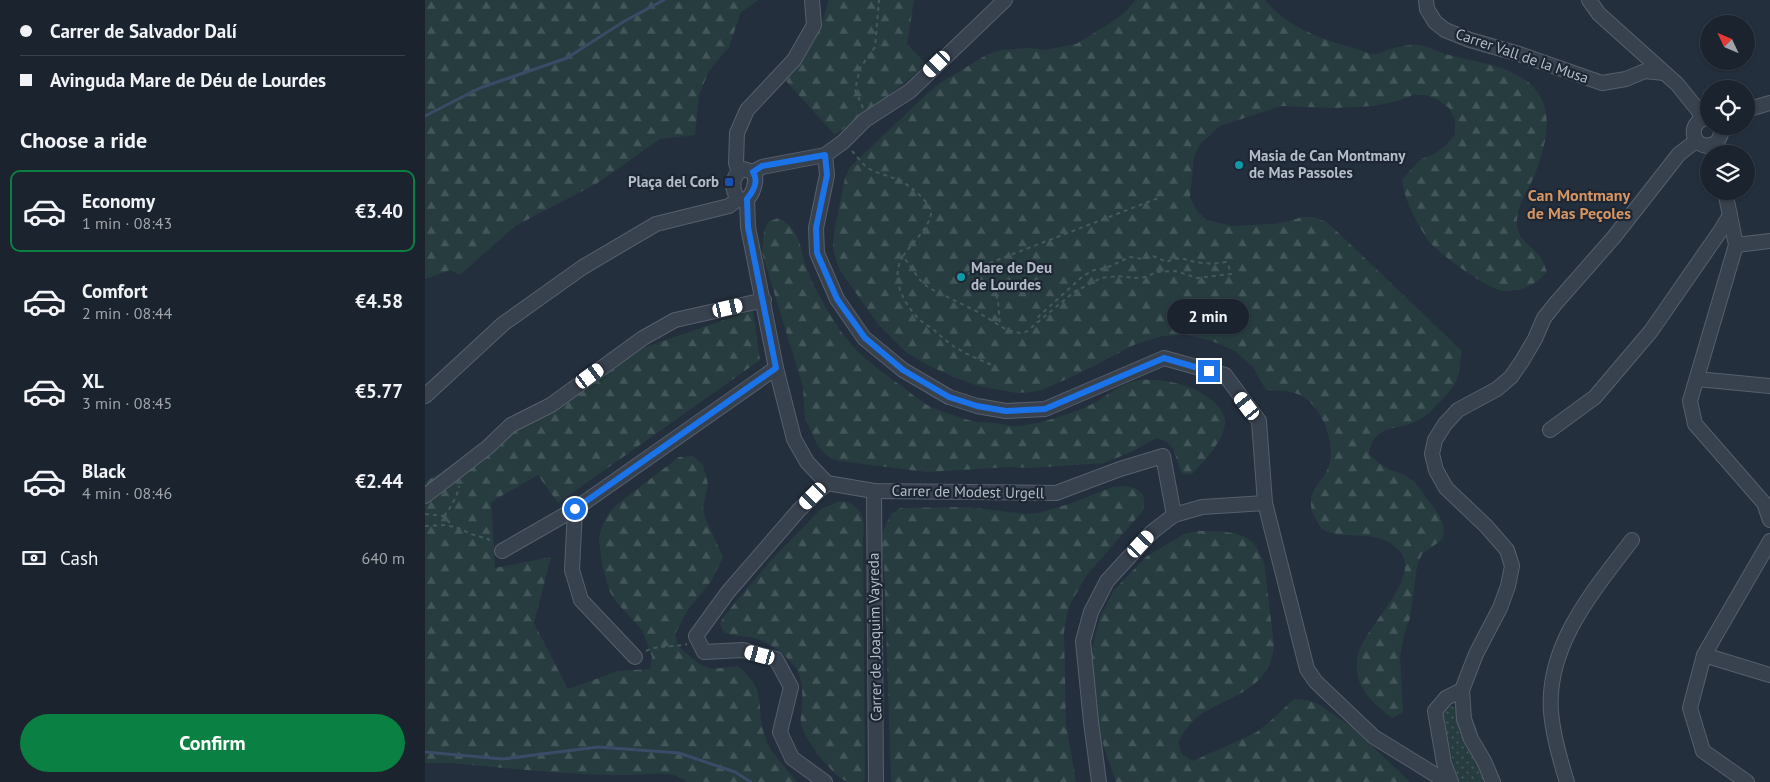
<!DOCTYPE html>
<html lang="en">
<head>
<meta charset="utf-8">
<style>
	:root { --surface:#1b232e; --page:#282f3a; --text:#f1f3f6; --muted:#a0a4aa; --line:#39404a; --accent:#0b8043 }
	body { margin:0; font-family:"PT Sans",sans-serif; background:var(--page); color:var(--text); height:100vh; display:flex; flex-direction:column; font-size:19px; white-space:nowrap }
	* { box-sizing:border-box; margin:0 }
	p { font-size:16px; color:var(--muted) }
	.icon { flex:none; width:28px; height:28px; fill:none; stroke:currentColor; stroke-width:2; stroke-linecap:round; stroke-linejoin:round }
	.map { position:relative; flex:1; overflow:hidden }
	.panel { display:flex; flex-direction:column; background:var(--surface); width:425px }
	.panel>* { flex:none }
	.top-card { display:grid; align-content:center; height:110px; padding:0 20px; background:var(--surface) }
	.needle { width:32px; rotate:314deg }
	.tools { position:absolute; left:1275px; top:15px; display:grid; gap:10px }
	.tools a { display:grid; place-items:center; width:55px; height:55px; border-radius:50%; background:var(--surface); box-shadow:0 1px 4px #0004,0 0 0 1px var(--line); font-size:25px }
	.end { position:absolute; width:22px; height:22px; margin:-11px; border:6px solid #1a73e8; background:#fff; box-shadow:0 0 0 2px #fff }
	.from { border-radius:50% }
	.bubble { position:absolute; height:35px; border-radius:18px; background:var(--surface); box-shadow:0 1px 4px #0004,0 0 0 1px var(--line); font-size:16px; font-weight:700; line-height:35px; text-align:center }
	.car { position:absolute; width:15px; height:30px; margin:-15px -8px; border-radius:6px; box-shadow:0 0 4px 1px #0007; background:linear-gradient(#fff 24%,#345 0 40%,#fff 0 76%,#345 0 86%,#fff 0) }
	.top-card b { display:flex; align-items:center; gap:18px; height:48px; font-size:19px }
	.top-card b+b { border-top:1px solid var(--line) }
	.top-card i { width:12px; height:12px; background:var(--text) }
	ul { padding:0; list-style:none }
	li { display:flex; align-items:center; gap:15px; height:82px; margin:0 10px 8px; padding:0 10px; border:2px solid transparent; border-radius:10px }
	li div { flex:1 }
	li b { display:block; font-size:19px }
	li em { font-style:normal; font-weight:700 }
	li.current { border-color:var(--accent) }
	li>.icon { width:45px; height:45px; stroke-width:1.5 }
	h2 { padding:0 20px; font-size:22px; line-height:60px }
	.pay { display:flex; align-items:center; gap:12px; height:55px; padding:0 20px; font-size:19px }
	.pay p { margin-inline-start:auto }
	.primary-button { display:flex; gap:10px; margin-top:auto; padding:10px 20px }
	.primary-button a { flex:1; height:58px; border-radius:30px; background:var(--accent); color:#fff; font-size:20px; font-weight:700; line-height:58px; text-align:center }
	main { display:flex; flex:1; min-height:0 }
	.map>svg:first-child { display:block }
</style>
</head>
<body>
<main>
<section class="panel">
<div class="top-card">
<b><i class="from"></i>Carrer de Salvador Dalí</b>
<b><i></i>Avinguda Mare de Déu de Lourdes</b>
</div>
<h2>Choose a ride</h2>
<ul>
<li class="current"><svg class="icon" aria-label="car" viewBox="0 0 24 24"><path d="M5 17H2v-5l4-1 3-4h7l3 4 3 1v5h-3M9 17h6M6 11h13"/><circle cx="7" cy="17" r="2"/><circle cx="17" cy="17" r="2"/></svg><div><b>Economy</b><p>1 min · 08:43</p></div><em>€3.40</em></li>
<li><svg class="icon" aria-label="car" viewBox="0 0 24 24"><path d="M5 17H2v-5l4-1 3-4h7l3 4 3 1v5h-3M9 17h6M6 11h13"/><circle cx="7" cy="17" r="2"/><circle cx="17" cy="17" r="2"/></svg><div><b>Comfort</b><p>2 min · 08:44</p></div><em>€4.58</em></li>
<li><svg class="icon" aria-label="car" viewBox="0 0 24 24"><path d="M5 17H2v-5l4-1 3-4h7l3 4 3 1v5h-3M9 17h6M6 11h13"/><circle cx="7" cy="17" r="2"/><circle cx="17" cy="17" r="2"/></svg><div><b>XL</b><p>3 min · 08:45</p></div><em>€5.77</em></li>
<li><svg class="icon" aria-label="car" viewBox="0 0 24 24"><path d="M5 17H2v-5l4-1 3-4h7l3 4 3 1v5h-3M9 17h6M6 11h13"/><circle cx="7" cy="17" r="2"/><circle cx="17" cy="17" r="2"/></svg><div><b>Black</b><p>4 min · 08:46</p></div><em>€2.44</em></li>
</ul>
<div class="pay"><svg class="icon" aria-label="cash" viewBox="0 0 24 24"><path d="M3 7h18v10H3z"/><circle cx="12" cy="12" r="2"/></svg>Cash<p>640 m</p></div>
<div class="primary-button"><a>Confirm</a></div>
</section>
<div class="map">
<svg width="1345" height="782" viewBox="0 0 1345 782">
	<defs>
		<pattern id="grass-dots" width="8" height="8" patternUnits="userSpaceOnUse" patternTransform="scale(1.25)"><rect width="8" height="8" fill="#263c3f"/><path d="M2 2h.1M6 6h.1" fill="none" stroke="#435659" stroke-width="1.8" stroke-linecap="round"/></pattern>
		<pattern id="forest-firs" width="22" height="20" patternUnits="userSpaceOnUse" patternTransform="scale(1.25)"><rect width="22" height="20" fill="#263c3f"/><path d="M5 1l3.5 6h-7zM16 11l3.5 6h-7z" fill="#435659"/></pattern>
	</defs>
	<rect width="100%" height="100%" fill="#242f3e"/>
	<path fill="url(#grass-dots)" d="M1025,705L1032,709L1033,725L1062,782H1033L1017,716L1020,708Z"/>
	<g fill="url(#forest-firs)">
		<path d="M0,0H333L316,12L304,47L284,71L274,95L270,135L235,139L171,184L90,226L35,275L25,270L0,279Z"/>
		<path d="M403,0H489L482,44L501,64C473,91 441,112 410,135L361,81C383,58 397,31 403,0Z"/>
		<path d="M711,0H840C863,28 899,40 932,49C938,51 945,55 951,54C955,54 960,50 965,49C974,47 986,44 995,45C1004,47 1012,51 1020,54C1054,64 1102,65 1118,102C1128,126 1116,161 1106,183C1099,198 1091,208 1092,225C1093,241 1109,247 1116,258C1119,262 1120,268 1122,272C1111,285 1095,292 1078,291C1062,289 1011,252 1002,239C991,221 979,200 977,179L996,159L1009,154L1021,145L1030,134V120L1024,108L1014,100L1001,95H988L976,100L949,106L909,108L856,106L795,126L775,144L769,157L765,197L772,211L782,220L807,226L849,224L864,221L877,217H890L903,223L1037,351C1034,362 1036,375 1029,385C1022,395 1005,414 994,420C973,432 949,422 944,454L954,463L965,470L978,474L990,482L1014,515L1019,527L1018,539L997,554L992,566L985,618L980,631L975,657L978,712L967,718C954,708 937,694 933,677C931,670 932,658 934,651C943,627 979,592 980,567C981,558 974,549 967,544C951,533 929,537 911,534C906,533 901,531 897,529C892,522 886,513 886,504C885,488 899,480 904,466C911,444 898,410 879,397C868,390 853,391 841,390L828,367L810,351L787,341L762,335L737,336L711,344L653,374L617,390L605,392L592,393L553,386L529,377L505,366L482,353L453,324L416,272L411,260L408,247L409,233L420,178L426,166L505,91L515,83L563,54L577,50L605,48L619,50L651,44L687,22L699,13Z"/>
		<path d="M353,218C378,229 374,252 384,274C391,291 401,309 411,324C429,353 452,368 479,388C487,394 495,401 504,406C517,412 533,417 547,421C554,423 562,422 569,423C575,424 582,425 588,426C607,427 654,412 671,402C685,394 697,382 714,380C740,378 773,385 791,404C795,408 799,414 800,420C801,438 779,462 767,474H757C749,457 753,443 731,438L706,452L679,463L606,468L584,467L502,472L437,464L415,461L405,458L398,452L392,444L380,418L378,387L337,253L339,232L343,222Z"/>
		<path d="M328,310L335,360L133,503L113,475L66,502L70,568L126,557L109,623L143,689L193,671L225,669L227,657L218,631L192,603L185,592L177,566L174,537L178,524L184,513L195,502L254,457L268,456L278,465L283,484L278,508L281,520L298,557L287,580L262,611L250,634L253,646L274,664L287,669L313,666C345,693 329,705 340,737C346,754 361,768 372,782H262C246,769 224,775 206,775C146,776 85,768 25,763H0V482L75,437L212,350Z"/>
		<path d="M700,486C716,488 723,495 717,512L661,576L645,604L642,614L639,632L641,724L651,782H466L459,564L455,552L458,531L466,514L475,508L542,507L601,514L613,513L644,504L688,487Z"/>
		<path d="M415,501C436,503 441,518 438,537L440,779L438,782C433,782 427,782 423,782C408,777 378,738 376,723C375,716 377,710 377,704C378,692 377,676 370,667C361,655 344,642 329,638C319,636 309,636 299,633L295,624L299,616L347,559L396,509Z"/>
		<path d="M773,531C789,531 815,530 827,542C833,548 836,555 839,563L849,645C846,687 809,695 778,713C767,720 759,731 753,742L757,754L768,761L830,733L841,725L869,699L882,700L895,705L928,728L985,782H691L662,697L665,657L675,617L689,590L721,557L759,534Z"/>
	</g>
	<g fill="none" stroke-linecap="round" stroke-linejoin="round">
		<g stroke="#394c67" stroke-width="3">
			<path d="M0,116L55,88L142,58L198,22L239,0"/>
			<path d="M0,752L78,759L173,747L254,753L310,772L326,782"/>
		</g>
		<g stroke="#565f6c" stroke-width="16">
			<g id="minor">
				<path d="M1001,0L1002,9L1010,22L1020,30L1045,40L1094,54L1177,83L1201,79L1220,71L1239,73"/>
				<path d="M1164,0L1174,14L1252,84L1273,110L1277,119"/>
				<path d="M1321,110L1345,103"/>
				<path d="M1284,118C1265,119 1263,143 1282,146L1292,143L1296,134L1295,126"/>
				<path d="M400,155L402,175L391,228L392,253L412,299L439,338L478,370L524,397L552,406L581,411L620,409L739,358L800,375L834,421L840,503L882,669L891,682L949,737L1022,782"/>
				<path d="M318,169L328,172C332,178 330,184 328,190C317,218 296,181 318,169Z"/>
				<path d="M314,172L311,163L312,133L322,110L369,60L389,25L387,0"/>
				<path d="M328,172L337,167L400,155L418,142L440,120L485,91L580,0"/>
				<path d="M1300,191L1311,245L1265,401L1270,424L1339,503L1345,520"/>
				<path d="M322,199L323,227L351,368L369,439L382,462L402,483"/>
				<path d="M1311,245L1345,241"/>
				<path d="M1272,379L1345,386"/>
				<path d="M0,396L78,324L158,267L231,224L304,206L313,199"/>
				<path d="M1125,430L1170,397L1226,331L1296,230L1305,215"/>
				<path d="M402,483L449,491L631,493L695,469L738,456L749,515"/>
				<path d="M449,491L451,782"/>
				<path d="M0,496L63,447L86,425L126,405L218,338L250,320L339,300"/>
				<path d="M150,509L147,570L156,600L210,657"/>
				<path d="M77,551L150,509L351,368"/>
				<path d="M1279,655L1345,675"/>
				<path d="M400,782L367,758L355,732L366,687L351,659L318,650L279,652L271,636L303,592L374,510L402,483"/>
				<path d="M674,782L666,722L658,641L666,612L682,581L727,532L749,515L777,507L840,503"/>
				<path d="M1026,782L1019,763L1010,711L1021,698L1037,690"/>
				<path d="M1068,782L1059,761L1046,739L1039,719L1037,690L1051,654L1075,608L1083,586L1087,566L1082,550L1061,526L1021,488L1011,470L1007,454L1010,440L1020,424L1033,410L1072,389L1086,377L1097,361L1110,339L1119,318L1131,303L1189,237L1254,154L1271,141"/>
				<path d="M1142,782C1135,760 1128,735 1126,712C1121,645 1169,590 1207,540"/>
				<path d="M1322,782L1278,751L1265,708L1279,655L1345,541"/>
			</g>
		</g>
		<g stroke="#44595c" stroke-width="2" stroke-dasharray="4 4" stroke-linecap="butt">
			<path d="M438,108L430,90L435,68L450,47L454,0"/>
			<path d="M427,151C432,156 437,164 443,168C453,174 465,176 476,181C484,185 508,204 506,214C505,226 485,246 478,256L495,280L504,288L551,311L582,330L595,333L601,332L649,292L676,278L693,276L709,278L721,277L731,272L751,271L772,278L806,274L804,267L801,262C793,263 785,264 777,263C762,262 757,254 742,262L728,256L718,259L705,257L681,268L669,270L658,276L614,316L611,322"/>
			<path d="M478,256C464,278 479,305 496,321C500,324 505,327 509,330C518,338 526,346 537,351C547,357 558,361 569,366"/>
			<path d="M562,264L573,301L575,325"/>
			<path d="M543,274L562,264L736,197"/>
			<path d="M0,514L19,516L28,527"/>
			<path d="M19,516C25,508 33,496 34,486"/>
			<path d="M0,526L20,525L33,528L46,534L63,539L68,543"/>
			<path d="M221,651C235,644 248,648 262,644"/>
		</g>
		<use href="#minor" stroke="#38414e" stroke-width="14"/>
	</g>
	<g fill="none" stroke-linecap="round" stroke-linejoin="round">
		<path stroke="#1a73e8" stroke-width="6" d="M150,509L351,368L323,227L322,199C328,192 334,181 328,172L337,166L400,155L402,175L391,228L392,253L412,299L440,338L478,370L524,397L552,406L581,411L620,409L739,358L784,371"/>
	</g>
	<g fill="#0f9aa8" stroke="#1d2633" stroke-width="2">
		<circle cx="814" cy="165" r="5"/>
		<circle cx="536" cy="277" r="5"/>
	</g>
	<rect fill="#1a4fb4" stroke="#1d2633" stroke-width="2" x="299" y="177" width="10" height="10" rx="2.5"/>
	<g text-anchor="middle" stroke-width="4.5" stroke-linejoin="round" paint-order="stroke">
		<g font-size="15" fill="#b4bcc9" stroke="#1d2633">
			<text transform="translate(1097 56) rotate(19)" y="5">Carrer Vall de la Musa</text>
			<text transform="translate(543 492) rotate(1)" y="5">Carrer de Modest Urgell</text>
			<text transform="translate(450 637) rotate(-91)" y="5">Carrer de Joaquim Vayreda</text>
		</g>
		<g font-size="15" font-weight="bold" fill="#b4bcc9" stroke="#1d2633" text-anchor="start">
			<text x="824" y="161">Masia de Can Montmany<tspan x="824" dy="17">de Mas Passoles</tspan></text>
			<text x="294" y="187" text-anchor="end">Plaça del Corb</text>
			<text x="546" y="273">Mare de Deu<tspan x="546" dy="17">de Lourdes</tspan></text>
		</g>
		<g font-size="16" font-weight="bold" fill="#d59563" stroke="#1d2633">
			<text x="1154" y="201">Can Montmany<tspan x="1154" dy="18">de Mas Peçoles</tspan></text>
		</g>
	</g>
</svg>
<div class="tools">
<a><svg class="needle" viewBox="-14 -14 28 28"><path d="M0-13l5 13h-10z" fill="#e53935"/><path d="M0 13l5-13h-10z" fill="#a0a4aa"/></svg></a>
<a><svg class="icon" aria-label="locate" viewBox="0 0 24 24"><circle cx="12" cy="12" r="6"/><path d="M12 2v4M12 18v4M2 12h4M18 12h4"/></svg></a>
<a><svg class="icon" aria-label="layers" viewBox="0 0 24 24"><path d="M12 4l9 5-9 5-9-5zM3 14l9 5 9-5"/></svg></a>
</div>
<i class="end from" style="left:150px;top:509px"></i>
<i class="end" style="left:784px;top:371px"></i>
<div class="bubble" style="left:742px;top:299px;width:82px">2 min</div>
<i class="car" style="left:512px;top:64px;rotate:226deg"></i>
<i class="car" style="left:303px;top:308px;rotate:77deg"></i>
<i class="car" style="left:165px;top:376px;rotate:54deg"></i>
<i class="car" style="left:822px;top:406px;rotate:323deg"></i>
<i class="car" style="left:388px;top:496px;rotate:225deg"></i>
<i class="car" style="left:716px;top:544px;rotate:43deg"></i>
<i class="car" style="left:335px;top:655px;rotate:285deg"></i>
</div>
</main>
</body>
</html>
